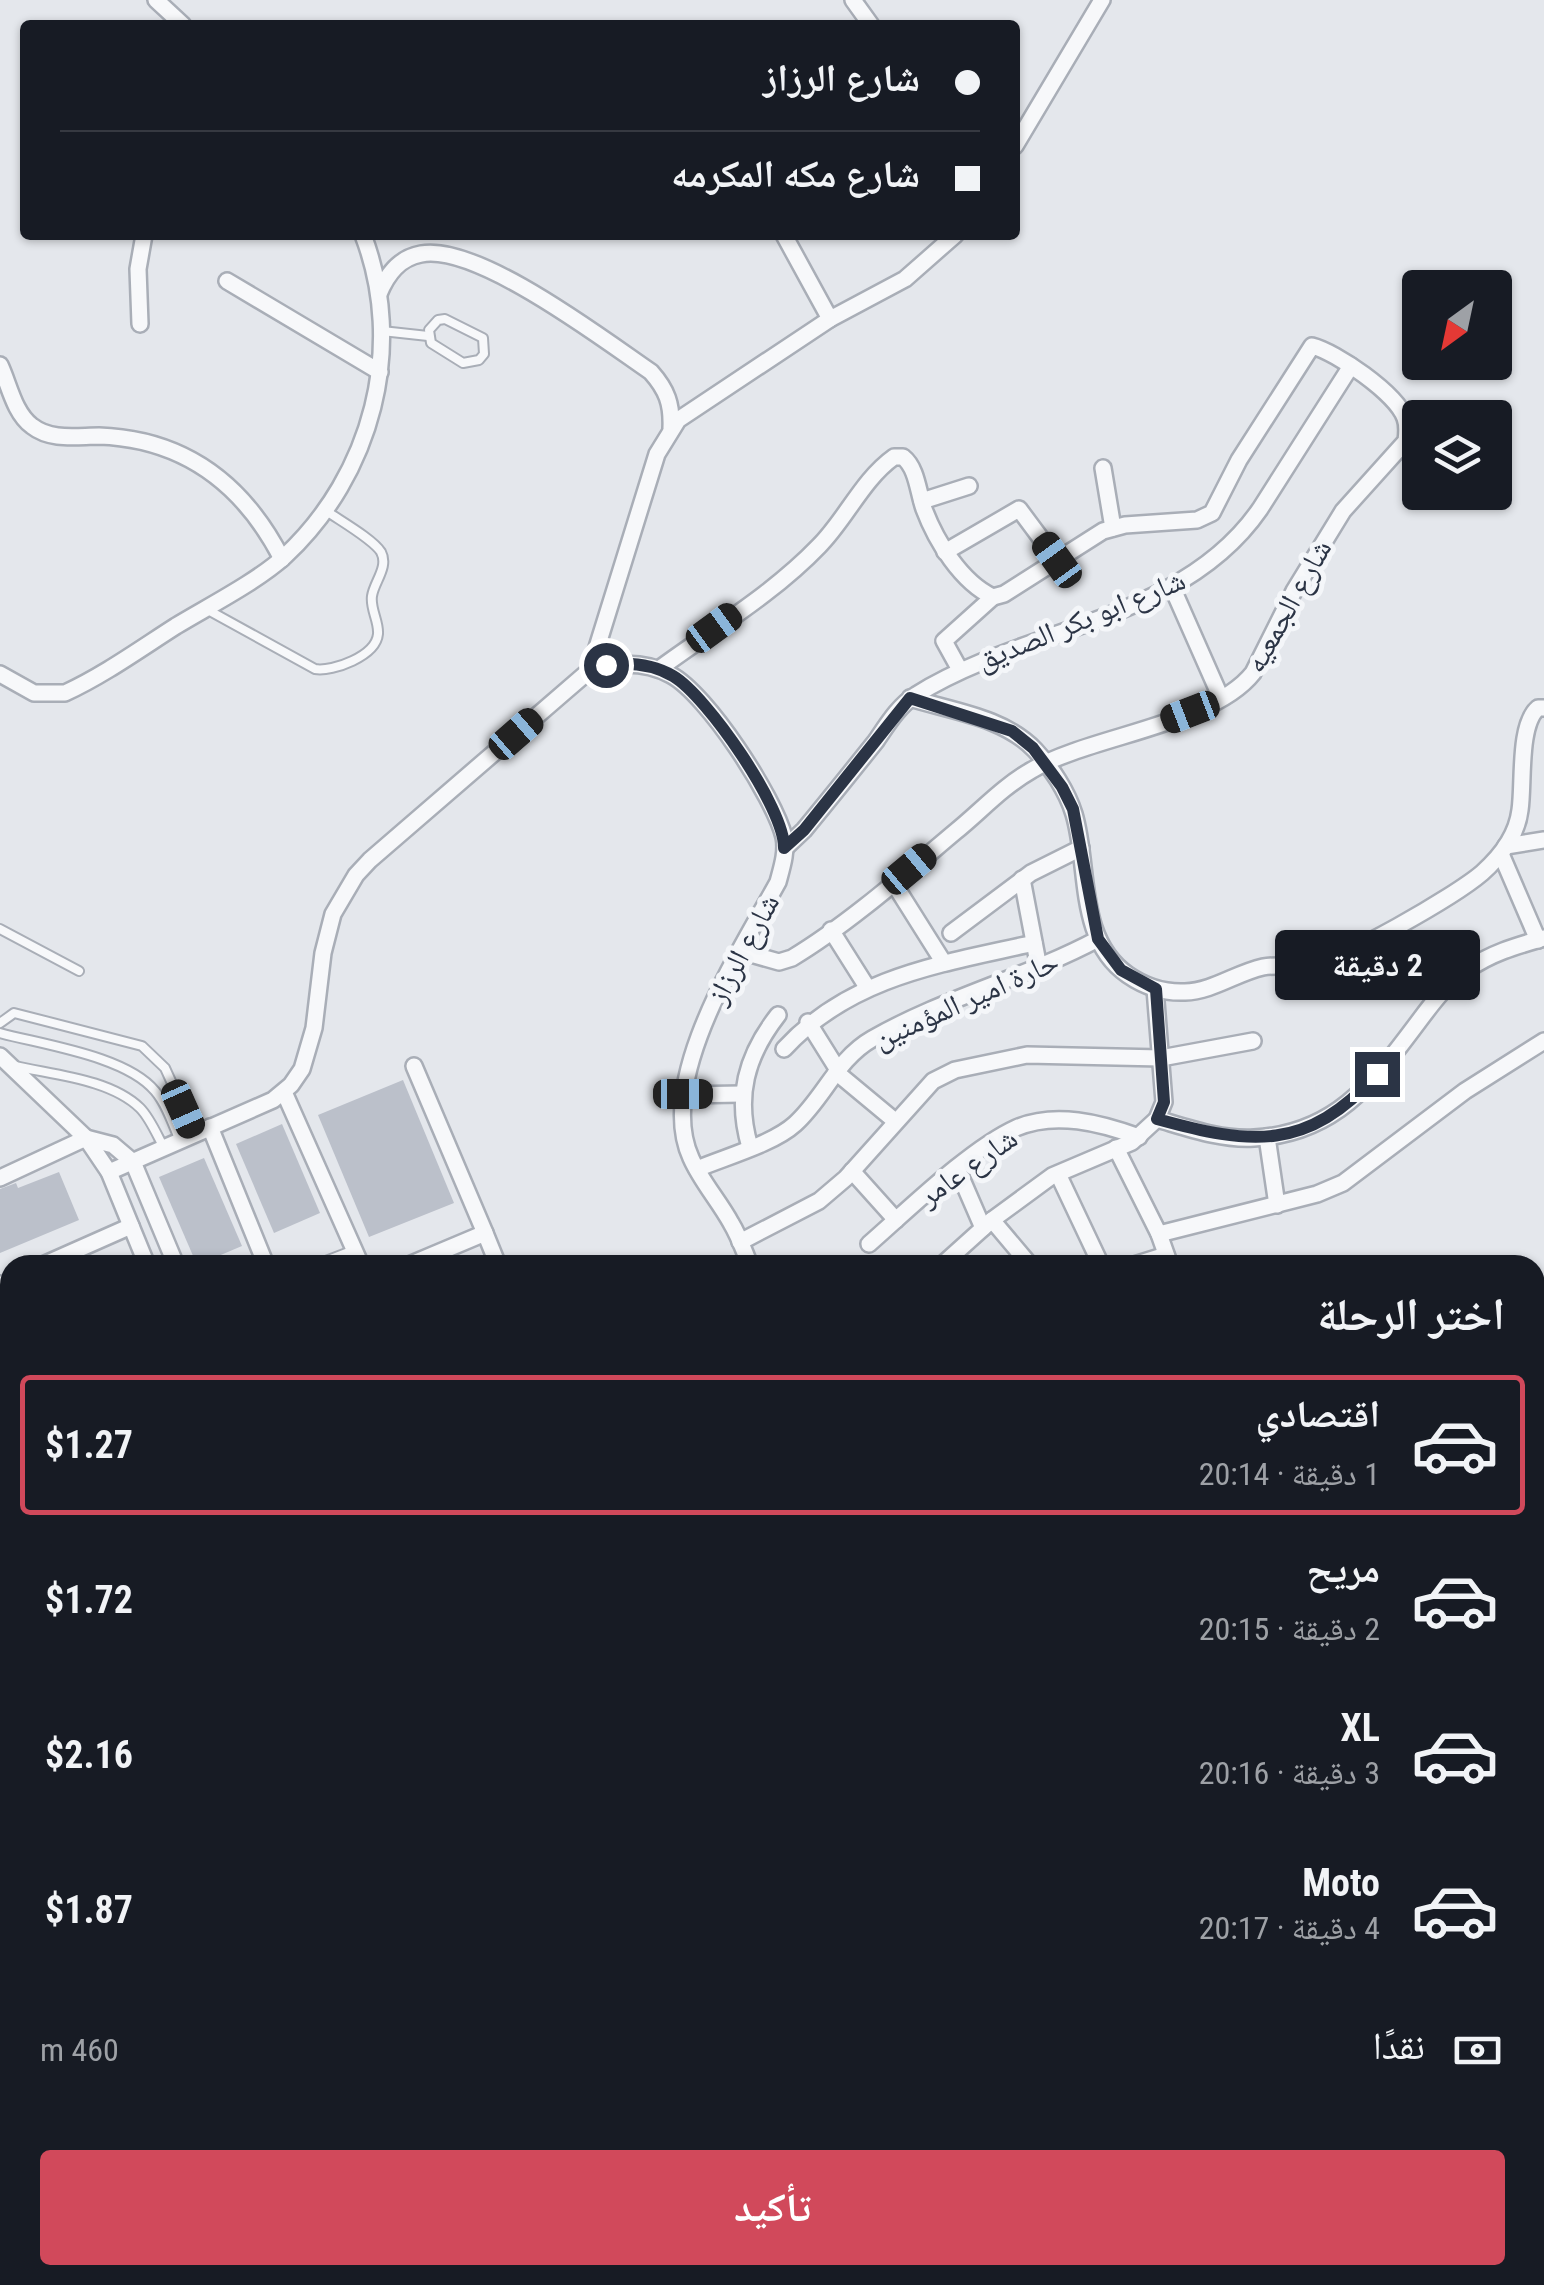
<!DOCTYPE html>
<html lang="ar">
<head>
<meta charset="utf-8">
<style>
	:root { --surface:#171b24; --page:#20242c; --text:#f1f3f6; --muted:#9ea1a6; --line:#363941; --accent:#d1495b }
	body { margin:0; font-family:"Roboto Condensed","Noto Naskh Arabic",sans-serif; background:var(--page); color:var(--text); direction:rtl; height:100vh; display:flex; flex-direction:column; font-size:38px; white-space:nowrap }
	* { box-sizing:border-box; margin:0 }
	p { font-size:32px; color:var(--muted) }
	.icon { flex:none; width:55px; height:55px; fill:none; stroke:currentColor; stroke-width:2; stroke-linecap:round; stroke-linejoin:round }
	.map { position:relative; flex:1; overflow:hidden; direction:ltr }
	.sheet { position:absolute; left:0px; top:1255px; width:1545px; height:1030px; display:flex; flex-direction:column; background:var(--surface); border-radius:30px 30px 0 0; box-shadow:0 2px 8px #0004; direction:rtl }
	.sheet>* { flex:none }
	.guide { position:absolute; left:20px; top:20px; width:1000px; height:220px; border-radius:10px; box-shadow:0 2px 8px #0004; direction:rtl; display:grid; align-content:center; height:220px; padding:0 40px; background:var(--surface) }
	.needle { width:65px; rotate:213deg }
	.fabs { position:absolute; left:1402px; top:270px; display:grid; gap:20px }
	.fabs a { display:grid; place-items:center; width:110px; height:110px; border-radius:10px; background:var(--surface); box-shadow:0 2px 8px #0004; font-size:50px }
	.end { position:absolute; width:45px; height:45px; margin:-22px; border:12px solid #2b3445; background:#fff; box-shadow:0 0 0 5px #fff }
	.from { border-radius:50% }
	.bubble { position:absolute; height:70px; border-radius:10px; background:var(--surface); box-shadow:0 2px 8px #0004; font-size:32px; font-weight:700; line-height:70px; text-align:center; direction:rtl }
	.car { position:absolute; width:30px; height:60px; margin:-30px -15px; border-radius:12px; box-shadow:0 0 8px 2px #0007; background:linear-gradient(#222 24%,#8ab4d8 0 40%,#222 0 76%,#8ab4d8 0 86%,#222 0) }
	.guide b { display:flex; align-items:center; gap:35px; height:95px; font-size:38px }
	.guide b+b { border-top:2px solid var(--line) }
	.guide i { width:25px; height:25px; background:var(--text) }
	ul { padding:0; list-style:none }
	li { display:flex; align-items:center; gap:30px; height:140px; margin:0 20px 15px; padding:0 20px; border:5px solid transparent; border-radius:10px }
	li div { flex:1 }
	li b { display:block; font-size:38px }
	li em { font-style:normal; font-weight:700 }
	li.selected { border-color:var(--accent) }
	li>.icon { width:90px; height:90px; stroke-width:1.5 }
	h2 { padding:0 40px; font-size:45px; line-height:120px }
	.pay { display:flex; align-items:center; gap:25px; height:110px; padding:0 40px; font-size:38px }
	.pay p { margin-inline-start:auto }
	.button { display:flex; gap:20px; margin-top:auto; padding:20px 40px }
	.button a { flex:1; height:115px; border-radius:10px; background:var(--accent); color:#fff; font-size:40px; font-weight:700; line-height:115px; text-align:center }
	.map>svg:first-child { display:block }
</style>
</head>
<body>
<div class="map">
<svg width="1544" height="2285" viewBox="0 0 1544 2285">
	<rect width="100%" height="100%" fill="#e4e7ec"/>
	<g fill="#bbc0ca">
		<path d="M403,1080L454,1203L369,1237L318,1115Z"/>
		<path d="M282,1124L320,1213L274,1233L236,1144Z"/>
		<path d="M204,1158L242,1246L197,1265L159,1177Z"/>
		<path d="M59,1172L79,1220L0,1253V1189L16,1183L18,1188Z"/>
	</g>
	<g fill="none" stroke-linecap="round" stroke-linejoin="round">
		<g stroke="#a9aeb7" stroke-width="12">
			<g id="service">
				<path d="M445,319L483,338L484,354L479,360L463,363L431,343L429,330L438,320Z"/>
				<path d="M382,331L428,336"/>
				<path d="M208,610L315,669C333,672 376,656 378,634C379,621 370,609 372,596C374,582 389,567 381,552C373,539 339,520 325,510"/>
				<path d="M0,929L79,971"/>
				<path d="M0,1023L14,1013L142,1046L165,1068L195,1134"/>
				<path d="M0,1033C44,1045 126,1056 155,1091C167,1105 173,1125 180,1141"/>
				<path d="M15,1066C54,1075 110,1079 140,1108C150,1118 157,1135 164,1148"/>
				<path d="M315,1265L354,1250"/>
			</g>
		</g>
		<g stroke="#a9aeb7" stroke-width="20">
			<g id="minor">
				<path d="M156,0L183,25"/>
				<path d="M853,0L871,25"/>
				<path d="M1015,146L1102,0"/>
				<path d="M784,235L830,319"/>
				<path d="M227,281L380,372"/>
				<path d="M379,294C387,274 399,258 421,254C477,243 604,340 651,372C667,390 672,404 671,428"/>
				<path d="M140,324L138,269L144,235"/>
				<path d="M0,365C9,384 14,413 32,426C51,441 77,436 99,436C186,439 244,485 282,559"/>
				<path d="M1103,468L1113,528"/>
				<path d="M922,501L969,486"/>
				<path d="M945,552L1019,509L1057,560"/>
				<path d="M1172,587L1221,698"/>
				<path d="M659,669C712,630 773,594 819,546C846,519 862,480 894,457H903C917,468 918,492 924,509C936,541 961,582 993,597L1004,594L1103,531L1125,525L1197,520L1212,513L1239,460L1312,346C1336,352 1396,393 1405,418C1408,426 1407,433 1406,441L1343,511L1294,591L1253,673C1212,725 1089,736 1032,770C1002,787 981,811 955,832C905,874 847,925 792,958L779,962L740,951"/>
				<path d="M590,670C618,662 645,661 671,675C707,694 774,797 784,837C787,852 782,867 778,882C741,950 655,1080 691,1158C701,1181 719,1201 731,1223C739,1236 744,1251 750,1265"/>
				<path d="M960,670L944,641L993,597"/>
				<path d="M0,674L34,693H65C104,675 140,649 176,626C209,606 258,581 285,556C372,475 406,347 363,235"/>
				<path d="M910,698C951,711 1004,717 1035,750C1051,767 1067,791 1074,814C1090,867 1076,939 1128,975C1144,986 1164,993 1185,992C1213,991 1236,973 1263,967C1278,964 1294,968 1309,966C1341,962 1455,896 1482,873C1500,857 1517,835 1520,810C1524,784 1518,725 1538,708H1544"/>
				<path d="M1506,846L1544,840"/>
				<path d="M785,848L804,830C828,801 852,771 876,741C887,725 899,705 916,695C1026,626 1182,622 1260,509L1351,366"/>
				<path d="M1501,854L1538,940"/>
				<path d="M1022,879L1039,968"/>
				<path d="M893,882L944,963"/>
				<path d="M831,930L867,987"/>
				<path d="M951,933L1031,873L1081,848"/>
				<path d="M808,1022L838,1070"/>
				<path d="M784,1049C851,976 942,964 1034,943"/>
				<path d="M0,1056L86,1138L109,1172L147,1265"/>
				<path d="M414,1066L485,1233"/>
				<path d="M836,1072L895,1121"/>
				<path d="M284,1092L361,1265"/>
				<path d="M683,1095L742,1094"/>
				<path d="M1157,1119C1188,1128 1221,1140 1254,1138C1334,1134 1371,1085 1416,1025C1431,1005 1446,984 1467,970C1491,953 1516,946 1544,938"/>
				<path d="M210,1127L266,1265"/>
				<path d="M1267,1137L1277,1205"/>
				<path d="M86,1138L113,1145L133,1162L176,1265"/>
				<path d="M750,1147C735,1097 746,1056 778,1015"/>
				<path d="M1116,1148L1159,1234L1170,1265"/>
				<path d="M957,1168L983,1228"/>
				<path d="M697,1169C725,1157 773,1144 795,1124C824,1098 837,1059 872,1039C943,998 1025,978 1098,939"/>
				<path d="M852,1171L896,1220"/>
				<path d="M109,1172L273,1100L291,1085L302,1069L314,1028L323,953L333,914L356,875L370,860L590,670L657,454L678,420L830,319L905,279L955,235"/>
				<path d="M1058,1174L1101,1265"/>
				<path d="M0,1178L86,1138"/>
				<path d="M992,1220L1030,1265"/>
				<path d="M1159,1234L1317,1194L1343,1183L1465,1091L1544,1041"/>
				<path d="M740,1242L819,1201L846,1178L933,1081L955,1070L1027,1055L1161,1058L1253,1041"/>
				<path d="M869,1244C908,1210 970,1149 1016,1128C1055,1111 1101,1123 1139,1137"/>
				<path d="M43,1265L131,1226"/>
				<path d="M409,1265L485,1233L498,1265"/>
				<path d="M942,1265L992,1220L1052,1176L1132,1142L1157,1119L1164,1102L1155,989"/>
				<path d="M1134,1265L1166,1255"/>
				<path d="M0,1284L10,1296"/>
				<path d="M0,2244L10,2234"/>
				<path d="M146,2275L151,2285"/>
				<path d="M458,2275L459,2285"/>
				<path d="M570,2275L574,2285"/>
				<path d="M597,2275L601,2285"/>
				<path d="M761,2275L768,2285"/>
				<path d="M121,2285L135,2275"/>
				<path d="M301,2285L305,2275"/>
			</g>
		</g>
		<use href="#service" stroke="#f7f8fa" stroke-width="8"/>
		<use href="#minor" stroke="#f7f8fa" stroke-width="15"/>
	</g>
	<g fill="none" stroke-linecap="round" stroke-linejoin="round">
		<path stroke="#2b3445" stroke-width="12" d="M606,665C630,662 652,664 673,676C707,696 785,809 784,848L804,830L910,698L1012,731L1033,748L1062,787L1073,809L1098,939L1121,970L1156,989L1164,1102L1157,1119C1251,1145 1307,1152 1377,1074"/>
	</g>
	<g text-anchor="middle" stroke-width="10" stroke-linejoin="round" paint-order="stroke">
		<g font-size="30" fill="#2b3445" stroke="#f4f6f9">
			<text transform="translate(1288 606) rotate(-61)" y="10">شارع الجمعيه</text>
			<text transform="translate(1081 620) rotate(-22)" y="10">شارع ابو بكر الصديق</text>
			<text transform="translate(743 949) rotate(-62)" y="10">شارع الرزاز</text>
			<text transform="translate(966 1000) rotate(-24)" y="10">حارة امير المؤمنين</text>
			<text transform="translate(968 1167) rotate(-35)" y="10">شارع عامر</text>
		</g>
	</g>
</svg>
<div class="fabs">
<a><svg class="needle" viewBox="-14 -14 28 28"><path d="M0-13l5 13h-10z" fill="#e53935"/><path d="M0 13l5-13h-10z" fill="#9ea1a6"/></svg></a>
<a><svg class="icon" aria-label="layers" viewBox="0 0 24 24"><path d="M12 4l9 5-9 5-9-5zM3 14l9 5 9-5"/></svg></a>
</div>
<i class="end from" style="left:606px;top:665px"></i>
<i class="end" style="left:1377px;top:1074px"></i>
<div class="bubble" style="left:1275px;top:930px;width:205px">2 دقيقة</div>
<i class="car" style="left:1057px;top:560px;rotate:324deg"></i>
<i class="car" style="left:714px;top:628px;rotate:54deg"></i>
<i class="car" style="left:1190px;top:712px;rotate:249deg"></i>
<i class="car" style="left:516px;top:734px;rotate:49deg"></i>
<i class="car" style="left:909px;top:869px;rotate:50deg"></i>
<i class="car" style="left:683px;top:1094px;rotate:90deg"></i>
<i class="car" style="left:183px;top:1109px;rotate:156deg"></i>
<div class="guide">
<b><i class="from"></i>شارع الرزاز</b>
<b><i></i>شارع مكه المكرمه</b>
</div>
<section class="sheet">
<h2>اختر الرحلة</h2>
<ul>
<li class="selected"><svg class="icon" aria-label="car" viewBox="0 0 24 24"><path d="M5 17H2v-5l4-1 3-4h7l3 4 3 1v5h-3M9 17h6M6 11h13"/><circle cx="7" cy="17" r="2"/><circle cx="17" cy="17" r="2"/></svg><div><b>اقتصادي</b><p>1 دقيقة · 20:14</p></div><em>$1.27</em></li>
<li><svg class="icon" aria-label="car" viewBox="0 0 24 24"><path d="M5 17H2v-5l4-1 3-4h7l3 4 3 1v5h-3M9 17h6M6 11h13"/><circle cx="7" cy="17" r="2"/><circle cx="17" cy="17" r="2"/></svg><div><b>مريح</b><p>2 دقيقة · 20:15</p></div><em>$1.72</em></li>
<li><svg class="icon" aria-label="car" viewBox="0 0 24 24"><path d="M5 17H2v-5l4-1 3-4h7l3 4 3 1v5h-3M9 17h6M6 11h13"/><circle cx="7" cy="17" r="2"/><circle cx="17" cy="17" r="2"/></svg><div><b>XL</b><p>3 دقيقة · 20:16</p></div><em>$2.16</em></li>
<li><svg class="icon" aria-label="car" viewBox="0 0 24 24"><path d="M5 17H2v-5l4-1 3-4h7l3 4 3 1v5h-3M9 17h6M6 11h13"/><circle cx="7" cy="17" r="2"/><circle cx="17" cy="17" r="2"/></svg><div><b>Moto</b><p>4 دقيقة · 20:17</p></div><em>$1.87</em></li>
</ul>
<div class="pay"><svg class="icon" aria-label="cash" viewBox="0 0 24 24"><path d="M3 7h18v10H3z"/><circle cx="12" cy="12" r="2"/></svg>نقدًا<p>460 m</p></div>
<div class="button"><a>تأكيد</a></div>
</section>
</div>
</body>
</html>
